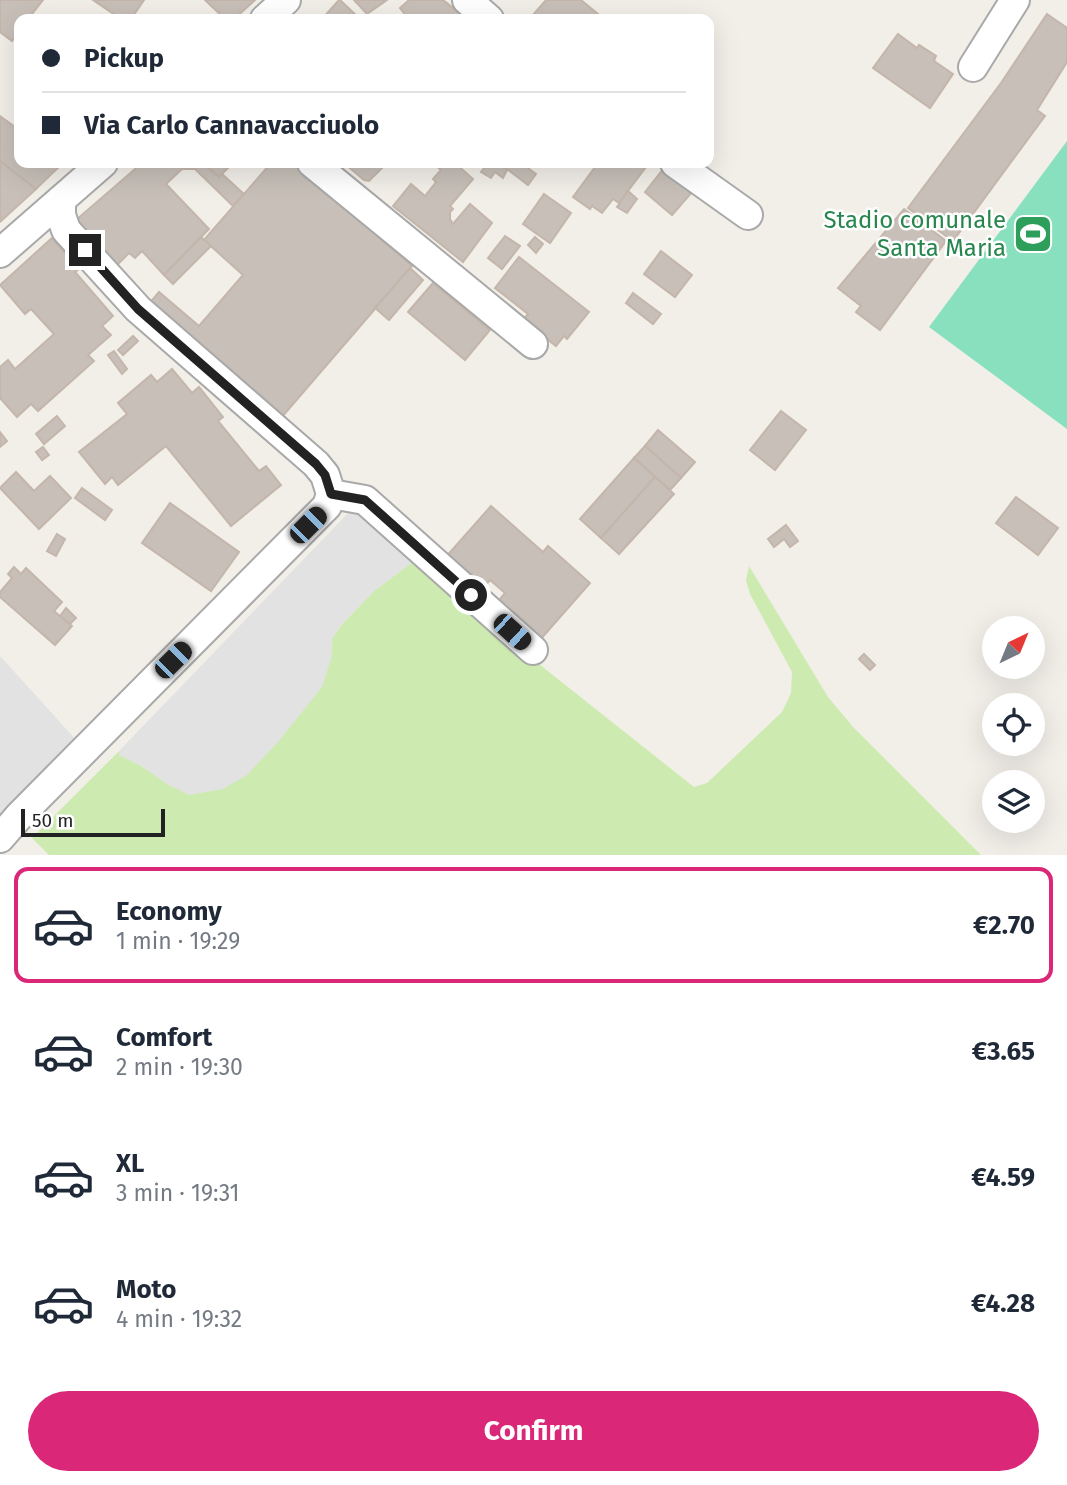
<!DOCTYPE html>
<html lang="en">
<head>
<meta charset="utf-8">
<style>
	:root { --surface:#fff; --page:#f2f2f3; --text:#1f2937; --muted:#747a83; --line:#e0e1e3; --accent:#db2777 }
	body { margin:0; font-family:"Fira Sans",sans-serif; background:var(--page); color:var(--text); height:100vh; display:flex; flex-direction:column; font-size:26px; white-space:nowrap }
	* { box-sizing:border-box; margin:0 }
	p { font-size:23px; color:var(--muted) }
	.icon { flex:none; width:38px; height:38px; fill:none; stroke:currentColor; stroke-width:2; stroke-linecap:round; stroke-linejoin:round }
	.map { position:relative; height:855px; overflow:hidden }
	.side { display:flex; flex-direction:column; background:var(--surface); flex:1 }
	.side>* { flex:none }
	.banner { position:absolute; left:14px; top:14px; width:700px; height:154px; border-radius:14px; box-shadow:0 7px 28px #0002; display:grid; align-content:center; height:154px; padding:0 28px; background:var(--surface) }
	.needle { width:46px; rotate:43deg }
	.fabs { position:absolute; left:982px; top:616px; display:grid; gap:14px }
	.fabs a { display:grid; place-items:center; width:63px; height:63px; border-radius:50%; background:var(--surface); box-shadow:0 7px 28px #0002; font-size:35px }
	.scale { position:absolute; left:21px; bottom:18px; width:144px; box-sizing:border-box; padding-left:7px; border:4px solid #222; border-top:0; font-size:19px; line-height:24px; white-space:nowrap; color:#222; -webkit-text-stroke:5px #fff; paint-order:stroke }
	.end { position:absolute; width:32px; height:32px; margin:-16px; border:9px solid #222; background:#fff; box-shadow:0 0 0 4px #fff }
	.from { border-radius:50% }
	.car { position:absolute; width:21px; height:42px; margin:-21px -10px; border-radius:9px; box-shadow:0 0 5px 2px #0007; background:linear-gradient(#222 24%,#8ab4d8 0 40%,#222 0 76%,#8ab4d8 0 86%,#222 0) }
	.banner b { display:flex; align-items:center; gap:24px; height:66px; font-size:26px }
	.banner b+b { border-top:2px solid var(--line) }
	.banner i { width:18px; height:18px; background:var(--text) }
	ul { padding:12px 0 0; list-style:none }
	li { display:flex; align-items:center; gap:21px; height:116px; margin:0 14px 10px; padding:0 14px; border:4px solid transparent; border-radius:14px }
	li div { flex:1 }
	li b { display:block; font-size:26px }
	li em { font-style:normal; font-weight:700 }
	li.selected { border-color:var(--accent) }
	li>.icon { width:63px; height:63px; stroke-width:1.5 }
	.primary-button { display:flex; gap:14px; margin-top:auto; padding:14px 28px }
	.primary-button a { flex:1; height:80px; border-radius:42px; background:var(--accent); color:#fff; font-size:28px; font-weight:700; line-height:80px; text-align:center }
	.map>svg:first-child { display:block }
</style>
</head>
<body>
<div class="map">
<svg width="1067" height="855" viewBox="0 0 1067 855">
	<rect width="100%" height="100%" fill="#f2efe9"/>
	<path fill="#cdebb0" d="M418,558L491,626L694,787L707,783L782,712L791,693L792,672L750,594L746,580L749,566L828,697L854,728L981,855H49L32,838L119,751V755L140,765L169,785L331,659L332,638L342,624L375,590Z"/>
	<path fill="#88e0be" d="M1067,141V429L929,327Z"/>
	<g fill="#e2e2e2">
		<path d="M354,507L418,558L375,590L342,624L332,639L331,659L322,687L278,742L247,775L223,789L189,795L169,785L140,765L119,755V751Z"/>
		<path d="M0,656L77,741L0,816Z"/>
	</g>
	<g fill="#c7bfb8" stroke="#c4b6ab" stroke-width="2">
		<path d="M0,0H43L28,19H19V31L12,41L0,32Z"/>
		<path d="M93,0H144L131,19H121Z"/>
		<path d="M205,0H255L234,19H225Z"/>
		<path d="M339,0H340L360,19H322Z"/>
		<path d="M354,0H387L367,14Z"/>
		<path d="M409,0H443L467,19H407L408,18L400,8Z"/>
		<path d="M546,0H581L604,19H536L532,16Z"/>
		<path d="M1047,14L1067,28V62L1037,110L1045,116L953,241L908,208L1001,83Z"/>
		<path d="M898,34L917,48L919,45L936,56L934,61L953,74L930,108L873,68Z"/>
		<path d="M0,116L19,130V163H63L36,189L0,161Z"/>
		<path d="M0,161L36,189L0,222Z"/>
		<path d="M142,163H201L195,169H182L166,184L209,229L164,275L142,251L135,258L129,253L117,265L76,220Z"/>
		<path d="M201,163H203L219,177L222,174L244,194L233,206L195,169Z"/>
		<path d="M203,163H227L230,166L219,177Z"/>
		<path d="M271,163H293L412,266L281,418L149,304L159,292L199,326L243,275L204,240Z"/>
		<path d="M344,163H387L369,181L364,180Z"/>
		<path d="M433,163H455L473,179L450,206L453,209L450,212V219L453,224L470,204L492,223L463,262L393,206L411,184L425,196L436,182L433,179L441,170Z"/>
		<path d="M488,163H497L507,170L503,178L495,172L491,178L481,172Z"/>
		<path d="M499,163H521L536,174L528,185Z"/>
		<path d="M598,163H649L619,203L613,199L602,213L592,206L590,209L573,197Z"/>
		<path d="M664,168L692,192L672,215L645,192Z"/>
		<path d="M628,191L637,199L627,213L617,207Z"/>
		<path d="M544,194L571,213L550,243L523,224Z"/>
		<path d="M904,209L946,241L880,330L856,312L861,306L838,288Z"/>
		<path d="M505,236L520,246L502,269L488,258Z"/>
		<path d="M201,237L211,246L173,284L164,275Z"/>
		<path d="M535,237L543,244L536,253L528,245Z"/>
		<path d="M52,238L79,269L75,272L113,316L102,326L111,335L88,355L94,361L38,411L31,404L17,417L0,398V367L8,360L15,369L54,334L31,309L25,314L0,285Z"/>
		<path d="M661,251L692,275L675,297L644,274Z"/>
		<path d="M519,257L589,312L567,339L564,336L556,346L523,320L528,314L495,288Z"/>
		<path d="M410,268L423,280L389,320L375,308Z"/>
		<path d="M433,283L490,330L465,360L408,312Z"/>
		<path d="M633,293L661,314L653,324L626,303Z"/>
		<path d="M133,336L138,341L123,355L118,350Z"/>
		<path d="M114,351L127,369L122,374L108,355Z"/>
		<path d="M172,369L192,393L199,387L223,417L218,421L259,471L266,466L281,485L231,526L166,446L118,485L112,477L105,484L79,452L127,414L118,403L151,375L157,382Z"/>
		<path d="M781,411L806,430L775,470L750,450Z"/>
		<path d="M57,416L65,426L44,444L36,434Z"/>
		<path d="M658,430L695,462L681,478L645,446Z"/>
		<path d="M0,432L7,441L0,447Z"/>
		<path d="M645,446L681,478L670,490L634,458Z"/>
		<path d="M43,447L49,455L42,460L36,452Z"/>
		<path d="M634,458L655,477L601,538L580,519Z"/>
		<path d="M16,472L34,491L50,476L71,498L39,529L0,488Z"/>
		<path d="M655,477L674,494L619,554L601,538Z"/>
		<path d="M82,488L112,510L105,520L75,498Z"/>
		<path d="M1016,497L1058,528L1038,555L996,523Z"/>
		<path d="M170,503L239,552L211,591L142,543Z"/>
		<path d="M491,506L543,552L548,546L590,583L539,641L496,604L505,593L490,580L481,590L445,558Z"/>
		<path d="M786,525L798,541L790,547L784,539L774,547L768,539Z"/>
		<path d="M57,534L65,539L56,556L47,551Z"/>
		<path d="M14,567L21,574L26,568L62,602L54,611L72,626L55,645L0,597V592L12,578L8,574Z"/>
		<path d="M66,608L76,618L70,624L60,616Z"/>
		<path d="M864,654L875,665L870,670L859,659Z"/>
	</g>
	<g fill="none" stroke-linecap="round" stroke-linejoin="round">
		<g stroke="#a9a9a9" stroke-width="32">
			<g id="minor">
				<path d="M467,0L489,19"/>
				<path d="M265,19L286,0"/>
				<path d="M973,67L1015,0"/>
				<path d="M312,163L533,344"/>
				<path d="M675,163L748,215"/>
				<path d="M0,253L103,163"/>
				<path d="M331,494L365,500L533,650"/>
				<path d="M0,838L20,815L327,506L331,494L325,475L316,464L138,309L66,230L61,215V200"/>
			</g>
		</g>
		<use href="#minor" stroke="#fff" stroke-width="28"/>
	</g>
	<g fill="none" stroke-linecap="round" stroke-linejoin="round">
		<path stroke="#222" stroke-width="9" d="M85,250L138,309L316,464L325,475L331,494L365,500L471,595"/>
	</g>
	<defs>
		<g id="stadium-square" transform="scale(2.0125)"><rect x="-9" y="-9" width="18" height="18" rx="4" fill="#2e9e5b" stroke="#fff"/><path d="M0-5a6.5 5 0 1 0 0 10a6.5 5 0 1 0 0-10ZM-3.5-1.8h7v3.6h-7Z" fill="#fff"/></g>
	</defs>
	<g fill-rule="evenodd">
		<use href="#stadium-square" x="1033" y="234"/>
	</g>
	<g text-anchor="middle" stroke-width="5" stroke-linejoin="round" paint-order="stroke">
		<g font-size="24" fill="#27864d" stroke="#fff" text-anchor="end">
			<text x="1006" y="228">Stadio comunale<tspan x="1006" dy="28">Santa Maria</tspan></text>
		</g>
	</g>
</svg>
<div class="fabs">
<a><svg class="needle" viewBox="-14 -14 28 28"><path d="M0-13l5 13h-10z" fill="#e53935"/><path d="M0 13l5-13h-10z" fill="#747a83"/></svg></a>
<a><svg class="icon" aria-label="locate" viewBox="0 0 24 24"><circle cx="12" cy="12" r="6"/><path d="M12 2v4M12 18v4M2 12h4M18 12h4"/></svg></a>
<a><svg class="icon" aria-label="layers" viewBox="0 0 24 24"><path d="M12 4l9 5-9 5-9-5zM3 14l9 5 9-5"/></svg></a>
</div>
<div class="scale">50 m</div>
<i class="end from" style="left:471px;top:595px"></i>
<i class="end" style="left:85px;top:250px"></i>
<i class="car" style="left:308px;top:525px;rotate:45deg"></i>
<i class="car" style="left:512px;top:632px;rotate:132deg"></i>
<i class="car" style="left:173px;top:660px;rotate:45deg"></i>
<div class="banner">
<b><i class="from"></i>Pickup</b>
<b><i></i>Via Carlo Cannavacciuolo</b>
</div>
</div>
<section class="side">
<ul>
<li class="selected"><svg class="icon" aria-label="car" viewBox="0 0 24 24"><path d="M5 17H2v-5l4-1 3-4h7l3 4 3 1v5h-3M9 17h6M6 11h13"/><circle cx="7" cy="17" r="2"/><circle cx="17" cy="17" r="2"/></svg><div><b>Economy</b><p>1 min · 19:29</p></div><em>€2.70</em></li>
<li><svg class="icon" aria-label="car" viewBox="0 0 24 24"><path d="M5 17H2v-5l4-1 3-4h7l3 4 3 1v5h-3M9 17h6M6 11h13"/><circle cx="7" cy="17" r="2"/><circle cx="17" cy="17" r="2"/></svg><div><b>Comfort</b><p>2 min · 19:30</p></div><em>€3.65</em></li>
<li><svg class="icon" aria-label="car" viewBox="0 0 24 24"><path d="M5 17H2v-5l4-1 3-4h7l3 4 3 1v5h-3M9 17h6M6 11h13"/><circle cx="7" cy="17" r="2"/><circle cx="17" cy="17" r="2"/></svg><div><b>XL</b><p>3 min · 19:31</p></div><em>€4.59</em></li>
<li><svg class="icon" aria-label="car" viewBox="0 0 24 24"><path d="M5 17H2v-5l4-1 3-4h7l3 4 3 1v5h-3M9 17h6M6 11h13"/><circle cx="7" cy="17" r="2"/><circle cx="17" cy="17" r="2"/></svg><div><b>Moto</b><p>4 min · 19:32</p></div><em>€4.28</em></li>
</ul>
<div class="primary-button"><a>Confirm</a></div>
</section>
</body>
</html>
